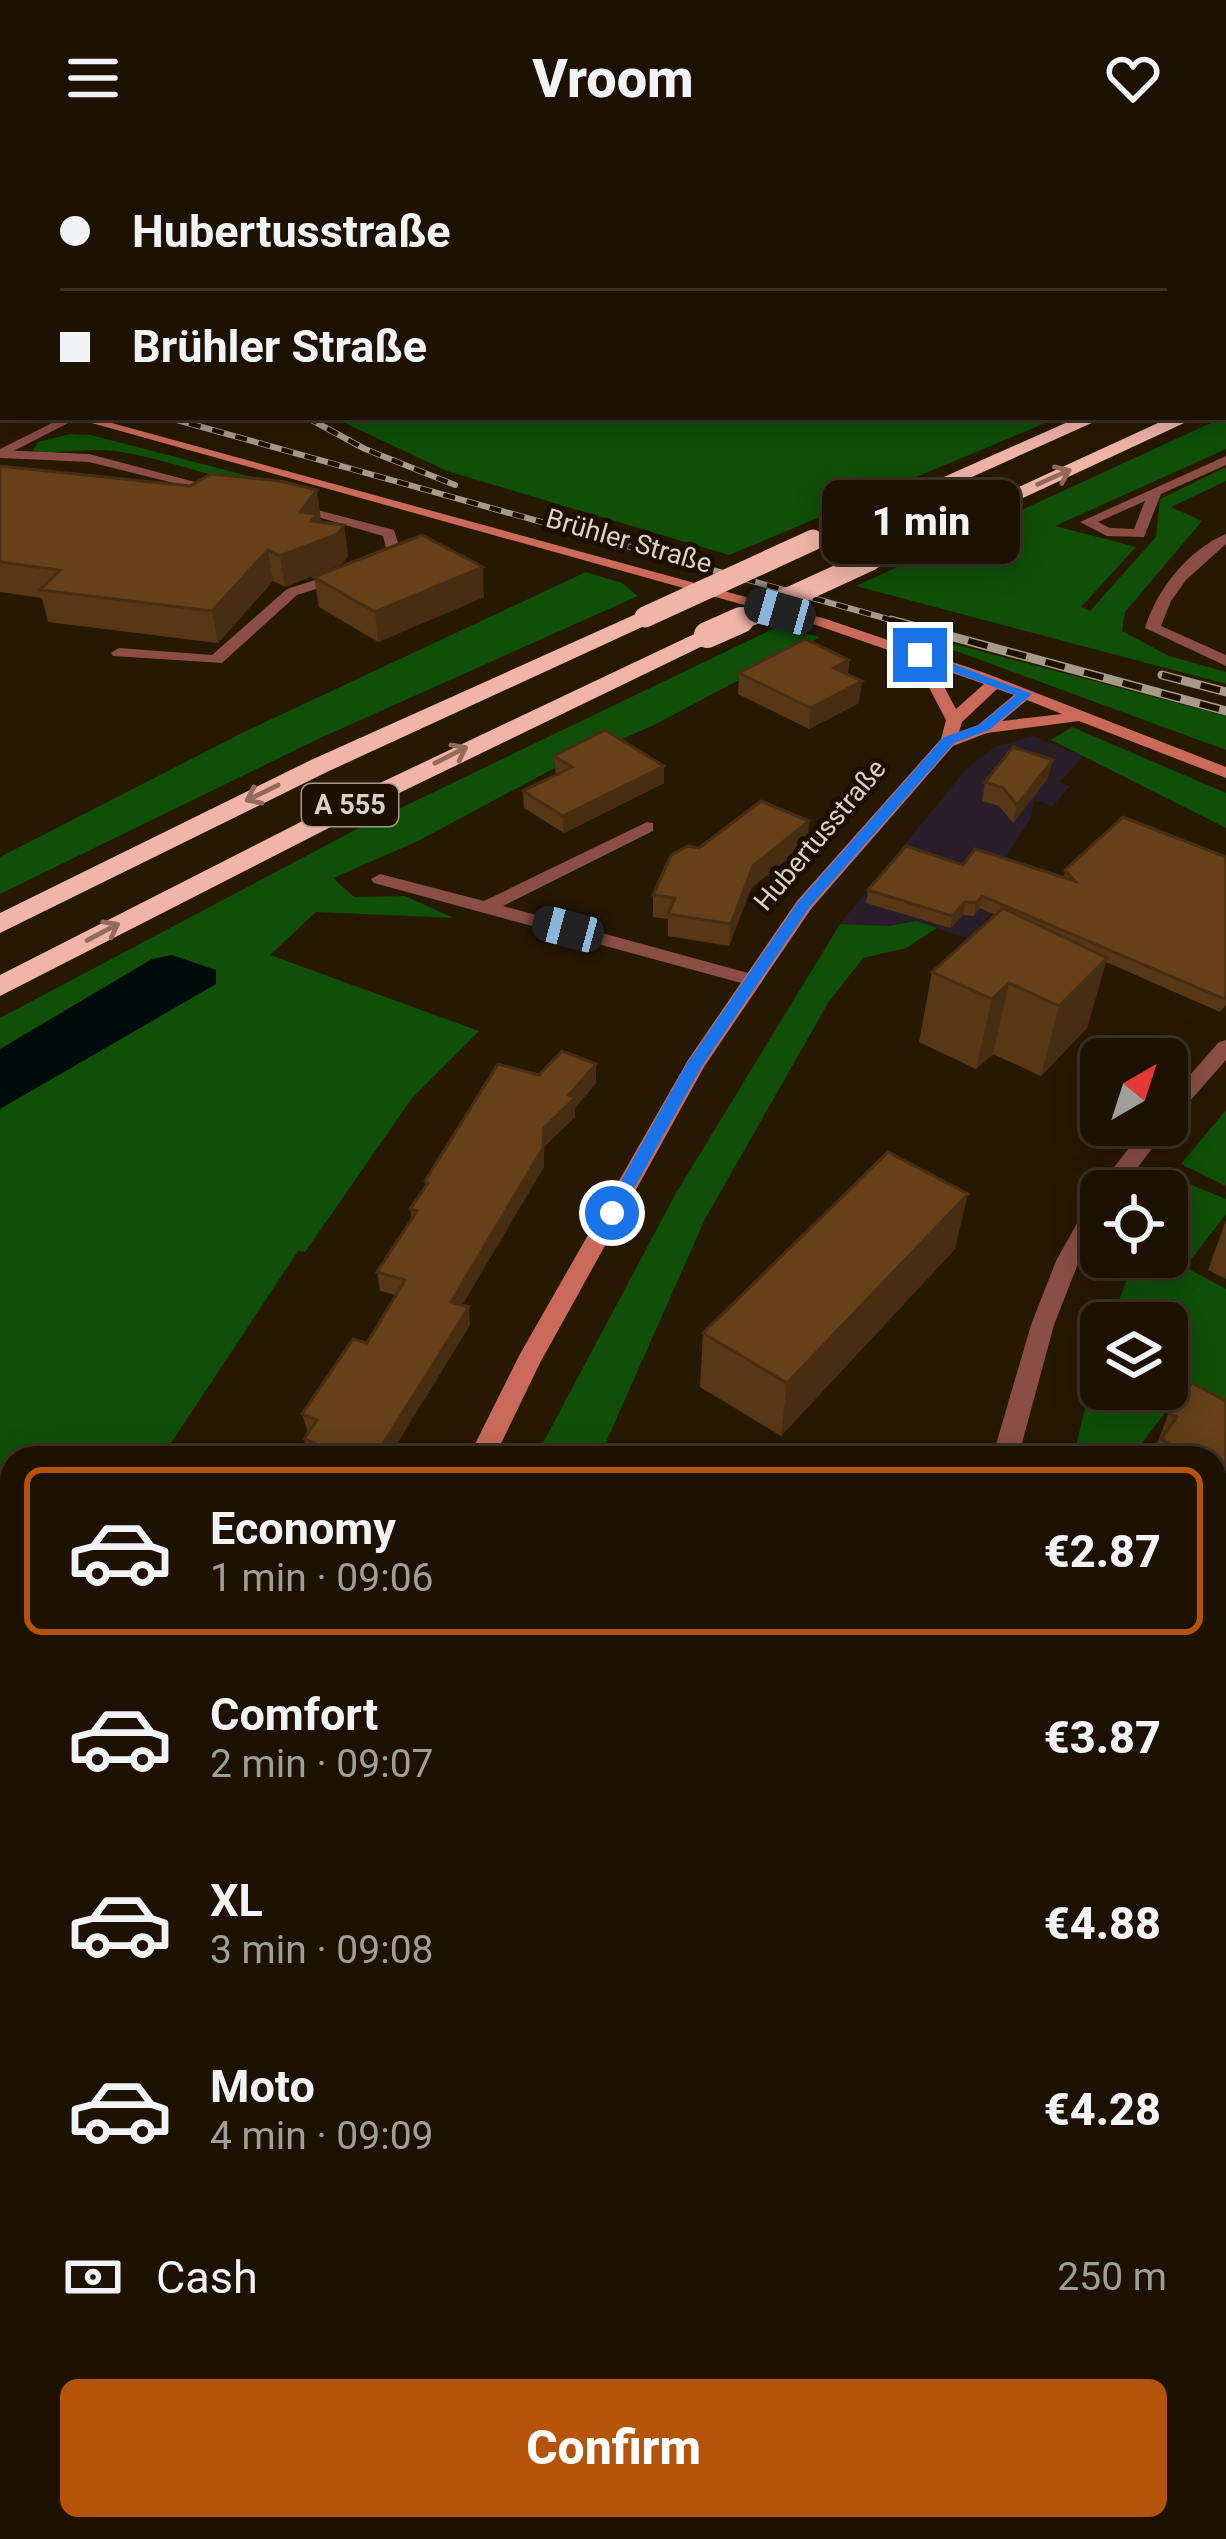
<!DOCTYPE html>
<html lang="en">
<head>
<meta charset="utf-8">
<style>
	:root { --surface:#1d1202; --page:#251b0c; --text:#f1f3f6; --muted:#a09e99; --line:#3b3224; --accent:#b45309 }
	body { margin:0; font-family:Roboto,sans-serif; background:var(--page); color:var(--text); height:100vh; display:flex; flex-direction:column; font-size:45px; white-space:nowrap }
	* { box-sizing:border-box; margin:0 }
	p { font-size:39px; color:var(--muted) }
	.icon { flex:none; width:66px; height:66px; fill:none; stroke:currentColor; stroke-width:2; stroke-linecap:round; stroke-linejoin:round }
	.map { position:relative; flex:1; overflow:hidden }
	.sheet { position:absolute; left:0px; top:1290px; width:1227px; height:1095px; display:flex; flex-direction:column; background:var(--surface); border-radius:36px 36px 0 0; box-shadow:0 6px 30px #0003,0 0 0 3px var(--line) }
	.sheet>* { flex:none }
	.banner { position:absolute; left:0px; top:0px; width:1227px; height:264px; box-shadow:0 6px 30px #0003,0 0 0 3px var(--line); display:grid; align-content:center; height:264px; padding:0 60px; background:var(--surface) }
	.needle { width:78px; rotate:39deg }
	.fabs { position:absolute; left:1080px; top:882px; display:grid; gap:24px }
	.fabs a { display:grid; place-items:center; width:108px; height:108px; border-radius:18px; background:var(--surface); box-shadow:0 6px 30px #0003,0 0 0 3px var(--line); font-size:60px }
	.end { position:absolute; width:54px; height:54px; margin:-27px; border:15px solid #1a73e8; background:#fff; box-shadow:0 0 0 6px #fff }
	.from { border-radius:50% }
	.bubble { position:absolute; height:84px; border-radius:18px; background:var(--surface); box-shadow:0 6px 30px #0003,0 0 0 3px var(--line); font-size:39px; font-weight:800; line-height:84px; text-align:center }
	.car { position:absolute; width:36px; height:72px; margin:-36px -18px; border-radius:15px; box-shadow:0 0 9px 3px #0007; background:linear-gradient(#222 24%,#8ab4d8 0 40%,#222 0 76%,#8ab4d8 0 86%,#222 0) }
	.banner b { display:flex; align-items:center; gap:42px; height:114px; font-size:45px }
	.banner b+b { border-top:3px solid var(--line) }
	.banner i { width:30px; height:30px; background:var(--text) }
	ul { padding:21px 0 0; list-style:none }
	li { display:flex; align-items:center; gap:36px; height:168px; margin:0 24px 18px; padding:0 36px; border:6px solid transparent; border-radius:18px }
	li div { flex:1 }
	li b { display:block; font-size:45px }
	li em { font-style:normal; font-weight:800 }
	li.current { border-color:var(--accent) }
	li>.icon { width:108px; height:108px; stroke-width:1.5 }
	.pay { display:flex; align-items:center; gap:30px; height:132px; padding:0 60px; font-size:45px }
	.pay p { margin-inline-start:auto }
	.primary-button { display:flex; gap:24px; margin-top:auto; padding:24px 60px }
	.primary-button a { flex:1; height:138px; border-radius:18px; background:var(--accent); color:#fff; font-size:48px; font-weight:800; line-height:138px; text-align:center }
	header { display:flex; justify-content:space-between; align-items:center; height:156px; padding:0 60px; background:var(--surface); font-size:54px; font-weight:800 }
	.map>svg:first-child { display:block }
</style>
</head>
<body>
<header><svg class="icon" aria-label="menu" viewBox="0 0 24 24"><path d="M4 6h16M4 12h16M4 18h16"/></svg>Vroom<svg class="icon" aria-label="heart" viewBox="0 0 24 24"><path d="M12 20l-8-8c-3-5 5-10 8-4 3-6 11-1 8 4z"/></svg></header>
<div class="map">
<svg width="1226" height="2383" viewBox="0 0 1226 2383">
	<rect width="100%" height="100%" fill="#271802"/>
	<path fill="#2a1d2a" d="M1033,580L1083,600L1060,626L1070,630L1053,650L1034,644L1031,662L998,713L1021,721L970,783L916,765L889,770L840,768L967,612L997,590Z"/>
	<g fill="#0f4f08">
		<path d="M1226,260V293L1055,370L1136,391L1081,451L1090,455L1156,381L1160,343L1226,311V325L1171,351L1202,365L1125,456L1122,475L1169,500L1226,516V528L856,430Z"/>
		<path d="M332,261H1060L729,399L447,315Z"/>
		<path d="M70,278L91,279L260,323L244,328C201,317 158,301 115,295C90,291 47,300 33,294L38,286Z"/>
		<path d="M586,416L622,427L638,440L318,583L0,738V701L244,576Z"/>
		<path d="M779,470L820,481L654,569L551,614L416,686L333,722L354,741L405,740L454,762L316,756L270,799L479,875L412,942L305,1096L298,1095L161,1302H12V2018L0,2045V862L357,673Z"/>
		<path d="M893,472L1226,560V594Z"/>
		<path d="M1072,571L1226,637V672L1051,584Z"/>
		<path d="M916,765L937,772L906,792L863,802L828,847L705,1063L599,1302H535L676,1037L840,768L889,770Z"/>
		<path d="M1226,954V1030L1181,1008Z"/>
		<path d="M1182,1025L1226,1043V1058L1185,1111L1226,1133V1251L1167,1223V1167H1110L1136,1101H1167V1047Z"/>
		<path d="M1101,1222V1233H1150L1176,1242L1131,1302H1073L1092,1224Z"/>
		<path d="M1215,1377L1226,1383V1499L1215,1496Z"/>
		<path d="M1215,1697L1226,1705V1958L1215,1950Z"/>
		<path d="M1215,2120L1226,2129V2383H1138L1126,2373H1215Z"/>
	</g>
	<path fill="#000c0c" d="M172,799L216,814V828L0,953V893L152,803Z"/>
	<g fill="none" stroke-linecap="round" stroke-linejoin="round">
		<g fill="#8a4e44" fill-rule="evenodd">
			<path d="M1224,73H1226L1224,80Z"/>
			<path d="M0,294L89,298L229,335L222,339L89,306L1,302Z"/>
			<path d="M1226,300V309L1161,338L1144,381L1107,380L1080,366ZM1145,345L1134,373L1110,372L1098,366Z"/>
			<path d="M287,346L394,374L400,393L372,415L297,439L222,507L113,500L111,497L119,492L212,499L287,433L362,409L386,392L383,380L287,352Z"/>
			<path d="M1226,378V388L1186,424L1171,445L1161,470L1226,499V510L1145,472C1157,433 1188,394 1226,378Z"/>
			<path d="M647,666L653,667V675L503,750L759,820V828H745L374,727L371,723L380,718L484,745Z"/>
		</g>
		<g fill="#8a4e44" fill-rule="evenodd">
			<path d="M0,184L3,185V193L0,192Z"/>
			<path d="M64,261H80L0,302V293Z"/>
			<path d="M1226,884V904L1174,963L1167,965V945L1219,886Z"/>
			<path d="M1167,966L1169,969L1166,974L1120,1035H1101V1063L1079,1105L1054,1169L1018,1302H992L1031,1169L1056,1105L1093,1039L1099,1038L1100,1029L1147,969Z"/>
			<path d="M702,2373H740L737,2383H699Z"/>
		</g>
		<g fill="#c96a5a" fill-rule="evenodd">
			<rect x="0" y="56" width="3" height="6"/>
			<path d="M0,236L3,237V245L0,244Z"/>
			<path d="M70,261H90L826,463L985,517L1226,611V622L1079,565L987,577L953,590L811,753L704,911L540,1207L494,1302H468L520,1198L688,904L797,745L941,583L946,564L914,503L816,469ZM933,510L984,528L956,553ZM997,533L1014,539L978,569L959,576L962,566ZM1027,544L1062,558L1002,565Z"/>
			<path d="M12,2282V2344L0,2349V2287Z"/>
		</g>
		<g fill="#f1b4a8" fill-rule="evenodd">
			<path d="M1226,237V249L1224,250V238Z"/>
			<path d="M1079,261H1105L821,389L813,390L802,384Z"/>
			<path d="M1171,261H1197L879,409H863L860,404Z"/>
			<path d="M645,454L656,461L653,466L329,615L0,777V757L311,604Z"/>
			<path d="M707,472L715,474V484L360,656L0,840V819L342,645Z"/>
		</g>
		<g stroke="#a69b8a" stroke-width="6">
			<g id="rail-far1">
				<path d="M226,3L231,0"/>
				<path d="M166,261L902,467"/>
				<path d="M306,261L365,293L455,329"/>
			</g>
		</g>
		<g stroke="#a69b8a" stroke-width="9">
			<g id="rail">
				<path d="M891,464L1226,555"/>
				<path d="M1162,519L1226,536"/>
			</g>
		</g>
		<use href="#rail-far1" stroke="#1d0f00" stroke-width="4.5" stroke-dasharray="12" stroke-linecap="butt"/>
		<use href="#rail" stroke="#1d0f00" stroke-width="6" stroke-dasharray="20" stroke-linecap="butt"/>
		<g stroke="#f1b4a8" stroke-width="21">
			<path d="M645,461L813,384"/>
			<path d="M734,467L871,404"/>
		</g>
		<path stroke="#f1b4a8" stroke-width="26" d="M707,479L741,464"/>
	</g>
	<g fill="#573716">
		<path d="M0,310L321,364L319,366L344,369L348,400L342,408L285,431L273,425L218,487L48,466L42,442L0,436Z"/>
		<path d="M314,421L484,441L378,486L319,451Z"/>
		<path d="M849,504L848,519L862,525L859,547L809,573L738,538L739,517Z"/>
		<path d="M554,600L664,610V627L564,677L524,652L523,635L556,619Z"/>
		<path d="M1048,622L1013,667L999,650L982,645L985,626Z"/>
		<path d="M809,665L807,687L751,732L729,790L668,780V763L653,761V739L699,692Z"/>
		<path d="M1226,701V849L1220,856L1106,806L1087,872L1041,920L993,898L976,913L919,886L932,816L995,759L980,752L974,760L963,759L950,772L866,747L868,734L963,709L1064,722L1065,714Z"/>
		<path d="M539,919L596,927L575,952V961L544,991V1011L462,1149L470,1169L388,1302L308,1301L304,1283L308,1277L302,1258L367,1187L396,1139L380,1135L377,1116L412,1063L410,1053L425,1031V1025Z"/>
		<path d="M1226,1064V1123L1208,1114Z"/>
		<path d="M955,1093L781,1280L700,1231L703,1177Z"/>
		<path d="M1226,1245V1369L1215,1362V1302H1153L1155,1298L1153,1297L1169,1257Z"/>
		<path d="M1215,1534L1226,1541V1687L1215,1680Z"/>
		<path d="M1215,2000L1226,2008V2129L1215,2120Z"/>
	</g>
	<g fill="#472d12">
		<path d="M317,334L321,364L318,368L344,369L348,400L342,408L285,431L280,400L300,356Z"/>
		<path d="M268,394L273,425L218,487L212,455Z"/>
		<path d="M483,411L484,441L378,486L375,456Z"/>
		<path d="M849,504L847,525L834,512Z"/>
		<path d="M862,525L859,547L809,573L811,552Z"/>
		<path d="M1053,604L1048,622L1013,667L1017,649Z"/>
		<path d="M664,610V627L564,677L563,660Z"/>
		<path d="M809,665L807,687L751,732L729,790L731,768L753,710Z"/>
		<path d="M982,740L980,752L974,760L976,747Z"/>
		<path d="M965,746L963,759L950,772L952,760Z"/>
		<path d="M1107,802L1087,872L1041,920L1059,850Z"/>
		<path d="M1009,827L993,898L976,913L992,843Z"/>
		<path d="M596,908V927L575,952V961L544,991V1011L453,1164L451,1146L544,972L569,939Z"/>
		<path d="M968,1038L955,1093L781,1280L787,1227Z"/>
		<path d="M469,1151L470,1169L388,1302H374Z"/>
	</g>
	<g fill="#654019" stroke="#472d12" stroke-width="3">
		<path d="M1165,0H1226V11H1224V3H1176Z"/>
		<path d="M0,310L190,330L211,318L280,325L317,334L300,356L317,358L311,365L344,369L338,378L280,400L268,394L212,455L40,434L60,414L0,406Z"/>
		<path d="M422,379L483,411L375,456L314,421Z"/>
		<path d="M805,483L849,504L834,512L862,525L811,552L739,517Z"/>
		<path d="M605,574L664,610L563,660L523,635L572,611L554,600Z"/>
		<path d="M1013,591L1053,604L1017,649L1003,632L985,626Z"/>
		<path d="M761,645L809,665L753,710L731,768L668,758L675,742L653,739L671,699L688,690L699,692Z"/>
		<path d="M1123,661L1226,701V841L1224,843L982,740L976,747L965,746L952,760L868,734L906,690L963,709L975,693L1075,725L1065,714Z"/>
		<path d="M1003,752L1107,802L1059,850L1009,827L992,843L932,816Z"/>
		<path d="M562,895L596,908L569,939L575,942L544,972L543,992L451,1146L469,1151L374,1302H321L327,1292L304,1283L317,1264L302,1258L353,1183L367,1187L405,1124L377,1116L417,1055L410,1053L428,1027L425,1025L498,908L539,919Z"/>
		<path d="M888,996L968,1038L787,1227L703,1177Z"/>
		<path d="M1192,1227L1226,1245V1319L1215,1313V1302H1195L1161,1283L1177,1261L1169,1257Z"/>
		<path d="M1215,1534L1226,1541V1640L1215,1633Z"/>
		<path d="M1215,2000L1226,2008V2110L1215,2101Z"/>
		<path d="M224,2373H315L324,2383H233Z"/>
		<path d="M864,2373H1045L1056,2383H859Z"/>
	</g>
	<defs><path id="oneway-shaft" d="M-6 0H5M1.5-3L5.5 0L1.5 3" fill="none" stroke-width="1.6" stroke-linecap="round" stroke-linejoin="round" transform="scale(3)"/></defs>
	<g stroke="#926a5c">
		<use href="#oneway-shaft" transform="translate(1054 321) rotate(-24)"/>
		<use href="#oneway-shaft" transform="translate(451 599) rotate(-27)"/>
		<use href="#oneway-shaft" transform="translate(262 637) rotate(154)"/>
		<use href="#oneway-shaft" transform="translate(103 776) rotate(-28)"/>
	</g>
	<path fill="#1a73e8" d="M920,495L1032,538L989,574L954,587L809,752L702,910L618,1061H605L603,1057L686,909L798,746L944,581L979,569L1016,539L915,502Z"/>
	<g text-anchor="middle" stroke-width="10" stroke-linejoin="round" paint-order="stroke">
		<g font-size="27" fill="#dcd2c4" stroke="#1d0f00">
			<text transform="translate(629 385) rotate(16)" y="9">Brühler Straße</text>
			<text transform="translate(820 679) rotate(-50)" y="9">Hubertusstraße</text>
		</g>
		<rect fill="#1d0f00" stroke="#a39889" stroke-width="3" x="302" y="628" width="96" height="42" rx="9"/>
		<g font-size="27" font-weight="bold" fill="#dcd2c4">
			<text x="350" y="658">A 555</text>
		</g>
	</g>
</svg>
<div class="fabs">
<a><svg class="needle" viewBox="-14 -14 28 28"><path d="M0-13l5 13h-10z" fill="#e53935"/><path d="M0 13l5-13h-10z" fill="#a09e99"/></svg></a>
<a><svg class="icon" aria-label="locate" viewBox="0 0 24 24"><circle cx="12" cy="12" r="6"/><path d="M12 2v4M12 18v4M2 12h4M18 12h4"/></svg></a>
<a><svg class="icon" aria-label="layers" viewBox="0 0 24 24"><path d="M12 4l9 5-9 5-9-5zM3 14l9 5 9-5"/></svg></a>
</div>
<i class="end from" style="left:612px;top:1057px"></i>
<i class="end" style="left:920px;top:499px"></i>
<div class="bubble" style="left:822px;top:324px;width:198px">1 min</div>
<i class="car" style="left:780px;top:455px;rotate:286deg"></i>
<i class="car" style="left:568px;top:773px;rotate:285deg"></i>
<div class="banner">
<b><i class="from"></i>Hubertusstraße</b>
<b><i></i>Brühler Straße</b>
</div>
<section class="sheet">
<ul>
<li class="current"><svg class="icon" aria-label="car" viewBox="0 0 24 24"><path d="M5 17H2v-5l4-1 3-4h7l3 4 3 1v5h-3M9 17h6M6 11h13"/><circle cx="7" cy="17" r="2"/><circle cx="17" cy="17" r="2"/></svg><div><b>Economy</b><p>1 min · 09:06</p></div><em>€2.87</em></li>
<li><svg class="icon" aria-label="car" viewBox="0 0 24 24"><path d="M5 17H2v-5l4-1 3-4h7l3 4 3 1v5h-3M9 17h6M6 11h13"/><circle cx="7" cy="17" r="2"/><circle cx="17" cy="17" r="2"/></svg><div><b>Comfort</b><p>2 min · 09:07</p></div><em>€3.87</em></li>
<li><svg class="icon" aria-label="car" viewBox="0 0 24 24"><path d="M5 17H2v-5l4-1 3-4h7l3 4 3 1v5h-3M9 17h6M6 11h13"/><circle cx="7" cy="17" r="2"/><circle cx="17" cy="17" r="2"/></svg><div><b>XL</b><p>3 min · 09:08</p></div><em>€4.88</em></li>
<li><svg class="icon" aria-label="car" viewBox="0 0 24 24"><path d="M5 17H2v-5l4-1 3-4h7l3 4 3 1v5h-3M9 17h6M6 11h13"/><circle cx="7" cy="17" r="2"/><circle cx="17" cy="17" r="2"/></svg><div><b>Moto</b><p>4 min · 09:09</p></div><em>€4.28</em></li>
</ul>
<div class="pay"><svg class="icon" aria-label="cash" viewBox="0 0 24 24"><path d="M3 7h18v10H3z"/><circle cx="12" cy="12" r="2"/></svg>Cash<p>250 m</p></div>
<div class="primary-button"><a>Confirm</a></div>
</section>
</div>
</body>
</html>
